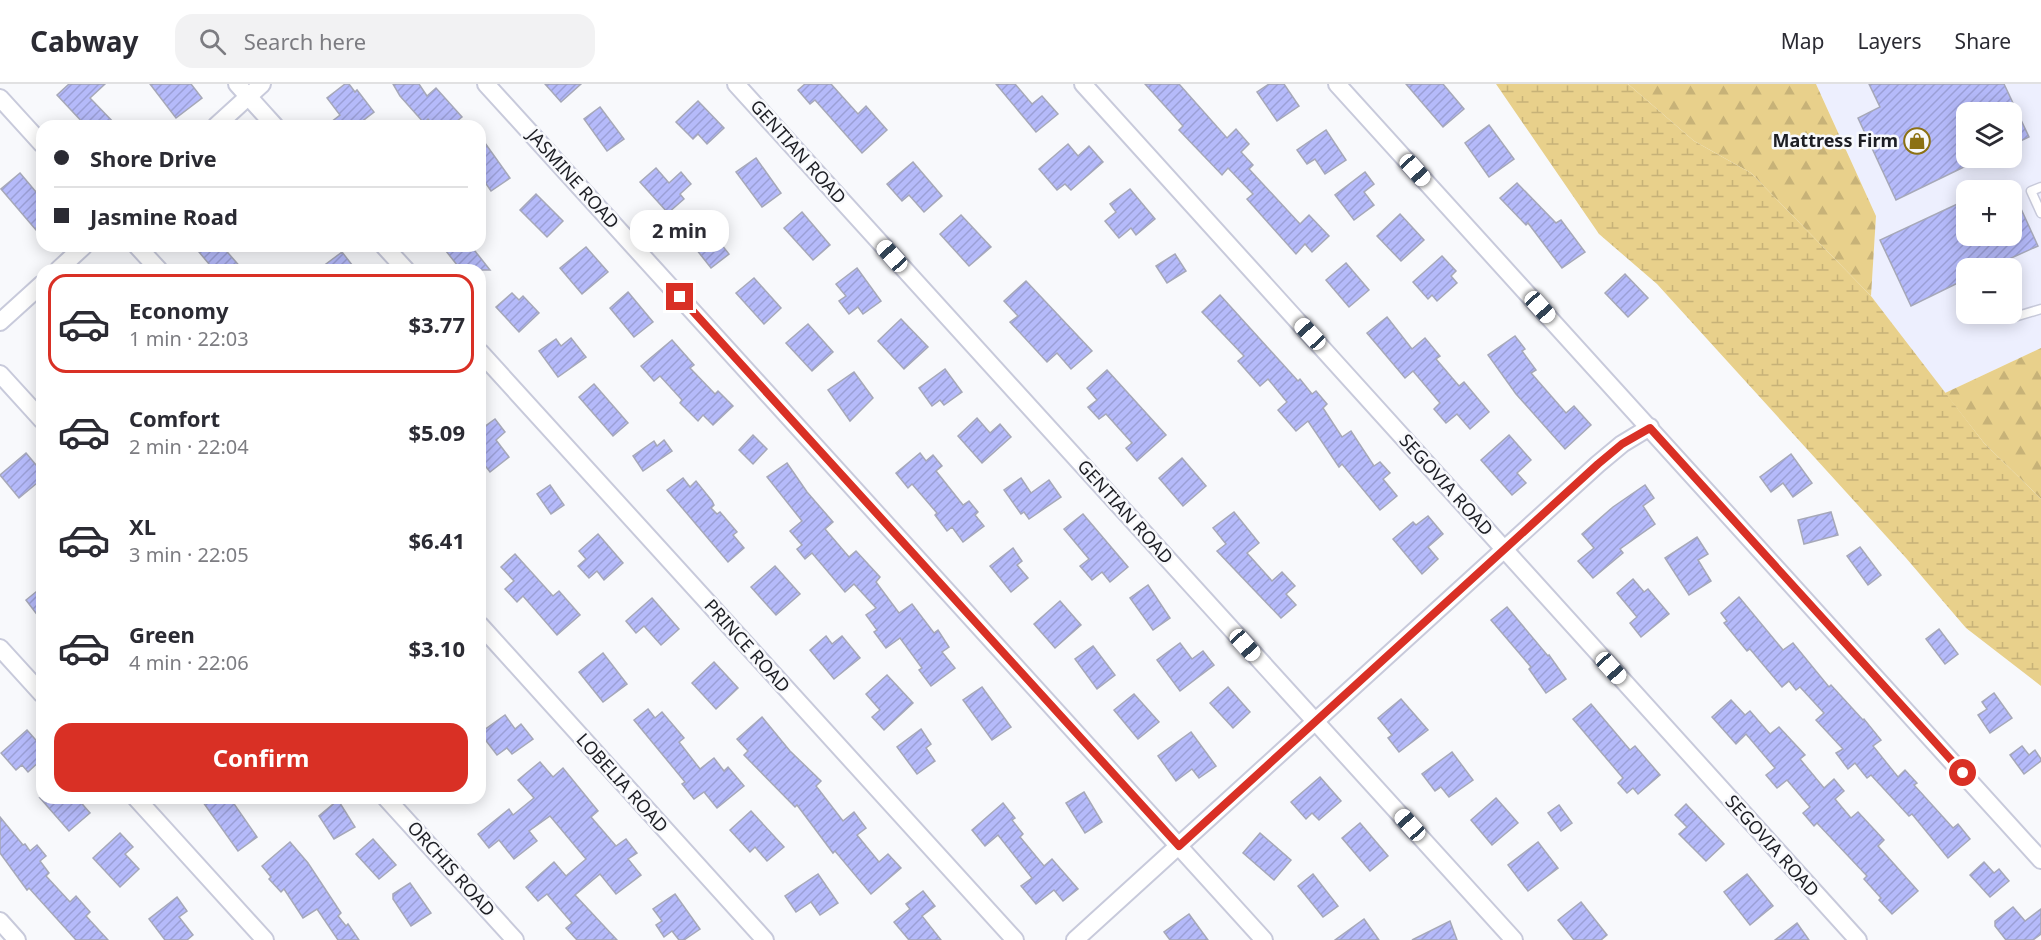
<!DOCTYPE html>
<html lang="en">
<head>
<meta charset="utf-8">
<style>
	:root { --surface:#fff; --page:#f2f2f3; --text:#2b2b33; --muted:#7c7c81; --line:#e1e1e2; --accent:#d93025 }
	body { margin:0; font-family:"Noto Sans",sans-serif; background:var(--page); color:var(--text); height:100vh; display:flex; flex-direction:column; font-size:22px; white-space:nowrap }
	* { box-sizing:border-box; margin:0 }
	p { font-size:20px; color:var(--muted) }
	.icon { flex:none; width:33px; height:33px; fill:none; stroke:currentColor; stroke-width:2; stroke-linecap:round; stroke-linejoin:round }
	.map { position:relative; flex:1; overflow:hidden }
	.drawer { position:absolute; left:36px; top:180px; width:450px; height:540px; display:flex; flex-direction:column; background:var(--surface); border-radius:18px; box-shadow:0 3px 15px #0003 }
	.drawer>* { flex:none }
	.top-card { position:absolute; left:36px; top:36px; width:450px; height:132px; border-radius:18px; box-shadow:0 3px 15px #0003; display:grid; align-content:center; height:132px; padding:0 18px; background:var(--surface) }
	.fabs { position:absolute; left:1956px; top:18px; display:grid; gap:12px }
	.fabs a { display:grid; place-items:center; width:66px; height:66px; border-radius:12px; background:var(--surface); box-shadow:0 3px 15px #0003; font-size:30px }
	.end { position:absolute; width:27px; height:27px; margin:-14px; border:8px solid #d93025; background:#fff; box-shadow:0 0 0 3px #fff }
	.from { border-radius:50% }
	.bubble { position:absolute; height:42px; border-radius:18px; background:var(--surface); box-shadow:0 3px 15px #0003; font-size:20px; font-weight:700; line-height:42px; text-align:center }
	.car { position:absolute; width:18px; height:36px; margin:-18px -9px; border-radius:8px; box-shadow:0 0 4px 2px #0007; background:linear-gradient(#fff 24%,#345 0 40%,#fff 0 76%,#345 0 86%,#fff 0) }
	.top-card b { display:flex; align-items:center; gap:21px; height:57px; font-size:22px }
	.top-card b+b { border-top:2px solid var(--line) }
	.top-card i { width:15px; height:15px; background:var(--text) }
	ul { padding:10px 0 0; list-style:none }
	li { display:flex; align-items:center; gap:18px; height:99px; margin:0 12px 9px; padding:0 6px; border:3px solid transparent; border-radius:18px }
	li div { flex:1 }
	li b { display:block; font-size:22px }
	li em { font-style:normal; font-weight:700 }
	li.active { border-color:var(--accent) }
	li>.icon { width:54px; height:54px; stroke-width:1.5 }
	.primary-button { display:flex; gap:12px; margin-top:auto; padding:12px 18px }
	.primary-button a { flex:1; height:69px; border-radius:18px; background:var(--accent); color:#fff; font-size:24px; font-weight:700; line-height:69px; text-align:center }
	header { display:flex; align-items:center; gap:36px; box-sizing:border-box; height:84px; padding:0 30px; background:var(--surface); border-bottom:2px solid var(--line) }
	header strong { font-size:28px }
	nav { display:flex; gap:33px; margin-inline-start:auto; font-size:21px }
	.search { width:420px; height:54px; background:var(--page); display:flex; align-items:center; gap:15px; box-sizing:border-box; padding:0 21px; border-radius:18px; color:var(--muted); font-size:22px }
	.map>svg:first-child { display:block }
</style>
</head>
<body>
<header>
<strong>Cabway</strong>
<div class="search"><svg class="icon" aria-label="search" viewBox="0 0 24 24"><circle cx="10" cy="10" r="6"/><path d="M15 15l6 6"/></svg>Search here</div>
<nav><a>Map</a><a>Layers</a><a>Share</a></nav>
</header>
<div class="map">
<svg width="2041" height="856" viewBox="0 0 2041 856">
	<defs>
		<pattern id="forest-firs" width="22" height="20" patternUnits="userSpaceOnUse" patternTransform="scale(1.5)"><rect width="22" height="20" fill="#e8d08b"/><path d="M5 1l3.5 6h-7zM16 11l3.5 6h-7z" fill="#c7b278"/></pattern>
		<pattern id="wetland-marsh" width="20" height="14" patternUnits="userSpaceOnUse" patternTransform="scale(1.5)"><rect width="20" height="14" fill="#e8d08b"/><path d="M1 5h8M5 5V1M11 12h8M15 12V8" fill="none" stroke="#c7b278"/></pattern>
		<pattern id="building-hatch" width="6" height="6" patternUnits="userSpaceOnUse" patternTransform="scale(1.5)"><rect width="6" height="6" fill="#b5bafa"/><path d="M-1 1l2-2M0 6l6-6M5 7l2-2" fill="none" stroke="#9b9fd6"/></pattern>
	</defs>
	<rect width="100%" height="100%" fill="#f8f9fc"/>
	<path fill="#edeffe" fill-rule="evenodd" d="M1816,0H2041V264L1945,309L1871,212L1876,132ZM1966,28H2012V74H1966ZM1966,106H2012V152H1966ZM1966,184H2012V230H1966Z"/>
	<g fill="url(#forest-firs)">
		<path d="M1628,0H1816L1876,132L1871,212L1751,89L1694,57Z"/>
		<path d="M2041,264V415L1984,359L1945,309Z"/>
	</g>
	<path fill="url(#wetland-marsh)" d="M1496,0H1628L1694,57L1751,89L1871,212L1984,359L2041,415V602L1966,544L1906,474L1657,200L1599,150Z"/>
	<g fill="url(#building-hatch)" stroke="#a6a8b8" stroke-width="1.5">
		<path d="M69,0H105L90,14L117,42H86L57,11Z"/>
		<path d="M150,0H191L202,14L176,34Z"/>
		<path d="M345,0H349L355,8L357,6L374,28L356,42H326L340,31L327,14Z"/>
		<path d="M393,0H419L427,12L436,4L462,33L451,42H434L428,35L424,39L400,12Z"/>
		<path d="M545,0H581L561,18Z"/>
		<path d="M805,0H831L858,30L866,22L887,46L862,69L815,16L810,20L798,6Z"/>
		<path d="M996,0H1015L1032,20L1042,12L1058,30L1036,48Z"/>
		<path d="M1145,0H1179L1227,54L1236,45L1249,60L1241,68L1253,81L1249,85L1300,140L1309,131L1329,152L1312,168L1305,160L1296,170L1247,115L1253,110L1228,84L1222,91L1179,46L1183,42Z"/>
		<path d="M1269,0H1284L1299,22L1277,37L1257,8Z"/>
		<path d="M1406,0H1443L1464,25L1443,43Z"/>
		<path d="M1869,0H2004L2029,53L2012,61V28H1966V82L1896,116L1858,34L1880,23Z"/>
		<path d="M698,17L724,44L707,60L698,50L693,55L676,38Z"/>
		<path d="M600,23L624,55L607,67L584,35Z"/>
		<path d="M1489,41L1514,75L1489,93L1465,59Z"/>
		<path d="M1326,46L1346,76L1325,90L1315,75L1307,80L1297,66Z"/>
		<path d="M480,52L510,94L491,107L480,91Z"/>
		<path d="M1068,60L1078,72L1089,62L1103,78L1071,106L1065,100L1057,106L1039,85Z"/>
		<path d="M756,74L781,109L762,123L736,88Z"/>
		<path d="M913,78L942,112L924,128L909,111L902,117L887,100Z"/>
		<path d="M656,84L669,99L681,88L691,100L680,110L684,115L668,129L640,98Z"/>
		<path d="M1365,88L1374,100L1364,108L1374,121L1354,136L1335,111Z"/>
		<path d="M20,89L42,115V153L1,105Z"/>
		<path d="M1517,99L1556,139L1561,136L1585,168L1562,184L1528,139L1526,141L1500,114Z"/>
		<path d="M1130,105L1155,135L1136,151L1131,144L1119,154L1105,137L1116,128L1110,120Z"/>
		<path d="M2012,105L2038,162L1989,184H1966V195L1911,222L1880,156L1966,116V152H2012Z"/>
		<path d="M536,110L563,137L547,153L520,126Z"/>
		<path d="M802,128L830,161L813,176L784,144Z"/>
		<path d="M1400,130L1424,156L1401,177L1377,152Z"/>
		<path d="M961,131L991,163L969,182L940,150Z"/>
		<path d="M703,137L729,170L711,184L685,151Z"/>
		<path d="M194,162H222L243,186H214Z"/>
		<path d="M442,162H471L490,186H461Z"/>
		<path d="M586,163L608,188L582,210L560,184Z"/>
		<path d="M342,168L356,186H318Z"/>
		<path d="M1175,170L1186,187L1167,199L1156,182Z"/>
		<path d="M1442,172L1456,187L1451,192L1457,199L1437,217L1432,211L1428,215L1413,198Z"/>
		<path d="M1346,179L1369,206L1349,223L1326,196Z"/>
		<path d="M857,184L881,217L863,230L858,223L849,230L839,217L846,212L836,200Z"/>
		<path d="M1625,190L1648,214L1628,233L1605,209Z"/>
		<path d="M754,194L781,224L764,240L736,209Z"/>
		<path d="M1026,197L1092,267L1071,285L1057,269L1047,278L1010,238L1018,232L1004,217Z"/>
		<path d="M628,208L653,238L634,253L610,224Z"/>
		<path d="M512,209L519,216L523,212L539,229L519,248L496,223Z"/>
		<path d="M1220,211L1298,297L1300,295L1312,310L1316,307L1327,320L1323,324L1342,353L1351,347L1374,382L1380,378L1390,389L1383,395L1397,412L1380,426L1342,380L1339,383L1308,337L1296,347L1278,326L1287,318L1268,295L1260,302L1238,277L1244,272L1202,228Z"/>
		<path d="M1387,233L1412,265L1425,254L1440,272L1436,275L1459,302L1464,298L1489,328L1470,345L1457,330L1446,339L1434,325L1440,319L1413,287L1405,294L1367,249Z"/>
		<path d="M901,235L928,263L904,285L878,257Z"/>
		<path d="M808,240L833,268L812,287L786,259Z"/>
		<path d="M1515,252L1525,265L1522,267L1536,286L1531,289L1566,329L1574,322L1591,341L1565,365L1516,310L1488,271Z"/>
		<path d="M571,254L586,273L558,293L539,267L556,255L561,262Z"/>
		<path d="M672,256L694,281L690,284L715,310L718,307L733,322L713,341L703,331L698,337L680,319L682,316L660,292L654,297L641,282Z"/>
		<path d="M945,285L962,308L944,321L940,316L932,322L919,304Z"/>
		<path d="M1107,286L1166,351L1137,377L1126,364L1132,359L1106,330L1099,335L1088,323L1097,316L1087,304Z"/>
		<path d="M854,288L873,314L850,337L828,306Z"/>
		<path d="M594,300L628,339L613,352L579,313Z"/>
		<path d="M977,334L990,349L1000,340L1011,353L982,379L958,352Z"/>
		<path d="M495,335L505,348L496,356L509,373L490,388L480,375V346Z"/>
		<path d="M753,351L767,365L753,380L739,366Z"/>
		<path d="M1509,351L1531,376L1517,389L1526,399L1512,411L1481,376Z"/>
		<path d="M664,356L672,367L643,387L633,372L654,357L657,362Z"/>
		<path d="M26,369L42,388V395L19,414L0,391Z"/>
		<path d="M920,369L926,377L933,371L942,382L936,387L963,421L969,417L978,428L975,431L984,442L963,458L952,443L947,447L935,431L937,429L912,400L908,404L896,389Z"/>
		<path d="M1791,370L1812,399L1793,413L1783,399L1771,408L1760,393Z"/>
		<path d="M1182,374L1206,402L1183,422L1159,394Z"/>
		<path d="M787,379L807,408L833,438L825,445L849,473L856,467L880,493L876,498L899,529L912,520L934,549L938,546L949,563L942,568L955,584L931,602L919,586L922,584L900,554L886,564L874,548L877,546L866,531L876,524L854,500L845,508L812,469L805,475L797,465L802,461L790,447L802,437L767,393Z"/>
		<path d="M683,394L690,403L696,397L712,417L714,421L711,424L717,430L720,428L737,448L733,451L744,464L728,478L667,406Z"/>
		<path d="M1021,394L1031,409L1049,396L1061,413L1029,435L1024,428L1021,430L1004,406Z"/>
		<path d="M550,401L564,421L551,430L537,410Z"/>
		<path d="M1645,401L1654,414L1643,422L1655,440L1620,465L1623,469L1593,494L1578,477L1594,464L1582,450L1613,423Z"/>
		<path d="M1234,428L1259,459L1247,469L1272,497L1282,488L1295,502L1286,510L1296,521L1281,534L1217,467L1226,460L1213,444Z"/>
		<path d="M1831,428L1838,451L1804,460L1798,436Z"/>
		<path d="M1083,430L1128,483L1110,498L1102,488L1092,496L1080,482L1089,475L1064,445Z"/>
		<path d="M1428,432L1443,450L1428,463L1438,475L1422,490L1393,455L1413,438L1416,441Z"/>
		<path d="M598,450L623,479L604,496L597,487L589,494L578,482L586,475L579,467Z"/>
		<path d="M1697,453L1708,470L1698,476L1711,497L1689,511L1665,474Z"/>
		<path d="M1860,463L1881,491L1868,501L1847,472Z"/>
		<path d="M1013,464L1022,477L1017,481L1028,494L1011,508L990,482Z"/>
		<path d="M515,470L553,512L559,507L580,531L557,551L523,512L517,518L505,505L514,497L501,483Z"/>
		<path d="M775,482L800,510L776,531L751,503Z"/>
		<path d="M1633,495L1644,508L1648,505L1669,530L1641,553L1630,539L1637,533L1617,509Z"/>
		<path d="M1148,501L1170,534L1153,546L1130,514Z"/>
		<path d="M42,503V537L26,516Z"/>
		<path d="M1739,513L1783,566L1793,559L1829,603L1831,601L1863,636L1864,635L1881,656L1873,662L1898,693L1905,686L1917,699L1914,701L1953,744L1958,740L1970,755L1948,774L1912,730L1909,732L1871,691L1867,694L1855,679L1848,685L1836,669L1843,665L1816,636L1824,629L1800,603L1796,606L1789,597L1782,603L1750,565L1747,567L1724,539L1727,537L1721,529Z"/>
		<path d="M652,514L679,545L661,561L644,542L636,549L626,537Z"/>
		<path d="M1060,517L1081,541L1055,564L1034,540Z"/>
		<path d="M1507,523L1548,572L1549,571L1566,595L1546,609L1529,585L1531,583L1491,536Z"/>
		<path d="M1939,545L1958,570L1945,580L1926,555Z"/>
		<path d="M826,552L832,560L842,552L860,574L834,595L810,566Z"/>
		<path d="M1180,559L1192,575L1203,567L1214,581L1180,607L1157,576Z"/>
		<path d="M1093,562L1115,591L1097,605L1075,575Z"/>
		<path d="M603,569L627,600L603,618L579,588Z"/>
		<path d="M714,578L738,604L716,625L692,599Z"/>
		<path d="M887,591L913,619L884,646L872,633L880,626L866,610Z"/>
		<path d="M982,603L1011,643L992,656L963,616Z"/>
		<path d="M1228,603L1250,628L1233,644L1210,619Z"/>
		<path d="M1994,609L2012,634L1990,649L1978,631L1987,625L1982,618Z"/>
		<path d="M1134,610L1159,638L1138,655L1114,626Z"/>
		<path d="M1401,615L1428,646L1399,668L1388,654L1392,651L1378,634Z"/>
		<path d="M1731,616L1745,631L1750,627L1770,650L1779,643L1805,671L1800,675L1824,704L1834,695L1844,707L1835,715L1851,734L1858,728L1884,756L1878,762L1918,807L1892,830L1879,816L1881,814L1864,795L1867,792L1817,739L1814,742L1803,729L1810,723L1787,696L1777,704L1766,691L1775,684L1746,650L1736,660L1712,633Z"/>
		<path d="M1591,620L1630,666L1635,662L1660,691L1638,710L1633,704L1627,709L1618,699L1623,694L1573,635Z"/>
		<path d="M648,625L655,634L662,628L684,654L679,658L700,685L714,674L724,687L728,683L744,702L717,724L704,708L694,715L682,700L685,698L634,636Z"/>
		<path d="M505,631L515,645L521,640L533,655L512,670L507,664L497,671L480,649Z"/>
		<path d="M762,633L790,667L821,697L816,702L843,737L854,728L866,744L857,751L879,778L888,770L901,784L871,810L835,767L833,769L797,721L795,723L744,671L748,667L737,655Z"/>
		<path d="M921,645L931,660L926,664L935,677L917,690L897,663Z"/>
		<path d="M27,646L42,663V675L28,688L22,681L16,686L1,669Z"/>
		<path d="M1191,648L1216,682L1199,694L1192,685L1176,697L1158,672Z"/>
		<path d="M2022,662L2029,671L2035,666L2041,675V677L2024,690L2010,671Z"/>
		<path d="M1452,668L1473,696L1449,713L1441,703L1435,707L1422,690Z"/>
		<path d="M540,678L553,693L563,684L598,727L591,733L616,762L626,755L637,769L628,775L641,791L616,810L600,790L575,811L617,856H577L566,844L572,839L547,810L538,817L526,803L554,778L566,792L586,775L550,732L529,747L537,757L514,775L499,756L489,764L478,750L509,725L513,731L534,714L518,696Z"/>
		<path d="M1320,693L1341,717L1319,736L1312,729L1306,735L1291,718Z"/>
		<path d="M1084,708L1102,738L1085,749L1066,719Z"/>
		<path d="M40,714H77L90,729L69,747Z"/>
		<path d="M200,714H230L257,753L238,767Z"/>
		<path d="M1496,714L1518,739L1492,761L1471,736Z"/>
		<path d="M338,716L355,743L334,755L319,732Z"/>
		<path d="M1003,719L1015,734L1012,736L1023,750L1020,753L1044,782L1052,775L1078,805L1063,817L1054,806L1036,820L1021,802L1032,794L998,751L985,762L972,746Z"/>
		<path d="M1686,720L1724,760L1706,777L1679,750L1687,743L1675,731Z"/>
		<path d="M1559,721L1572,739L1561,747L1548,729Z"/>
		<path d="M751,727L784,763L767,777L755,763L750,768L730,746Z"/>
		<path d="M0,733L23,761L25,760L30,767L37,761L46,772L40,777L49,789L46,792L70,818L76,812L90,828L86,832L108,856H76L29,804L27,806L0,769Z"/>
		<path d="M1360,739L1388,772L1370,787L1342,754Z"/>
		<path d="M120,749L133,763L125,770L139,785L120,803L93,774Z"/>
		<path d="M1260,749L1291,776L1274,796L1243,769Z"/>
		<path d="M373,755L396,781L379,795L356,770Z"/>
		<path d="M290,758L308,779L341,829L338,832L346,842L348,840L359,856H338L317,825L303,834L284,805L281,808L269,795L271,793L262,782Z"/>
		<path d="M1538,758L1558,784L1528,807L1508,781Z"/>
		<path d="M1984,778L1994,789L1999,785L2009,797L1990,813L1970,791Z"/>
		<path d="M818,790L838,819L820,831L811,818L796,828L785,812Z"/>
		<path d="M1313,790L1338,822L1323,833L1298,802Z"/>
		<path d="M1747,790L1773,822L1750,841L1724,808Z"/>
		<path d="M410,799L431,829L411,842L393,815V810Z"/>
		<path d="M923,807L935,822L922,832L941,856H909L894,838L910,825L906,820Z"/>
		<path d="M675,810L700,845L684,856H679L672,847L664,853L656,841L662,837L653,825Z"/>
		<path d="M177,813L187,827L179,833L193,851L187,856H165L149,835Z"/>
		<path d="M1581,818L1607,851L1601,856H1574L1558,836Z"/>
		<path d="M2013,823L2025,837L2041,825V850L2033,856H2006L1995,842V837Z"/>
		<path d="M1189,830L1208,856H1170L1164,848Z"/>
		<path d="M1364,835L1379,856H1335Z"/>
		<path d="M1450,837L1457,856H1412Z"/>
		<path d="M1797,839L1809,856H1775Z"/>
	</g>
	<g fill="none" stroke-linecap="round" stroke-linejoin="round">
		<g stroke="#c8cadb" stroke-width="11">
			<g id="lane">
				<path d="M2041,103L2031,107L2041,129"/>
				<path d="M1988,232L2011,234L2041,225"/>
			</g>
		</g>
		<g stroke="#c8cadb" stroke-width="20">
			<g id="street">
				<path d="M237,0L275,42"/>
				<path d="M486,0L1264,856"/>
				<path d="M736,0L1514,856"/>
				<path d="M1083,0L1858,856"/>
				<path d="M1337,0L2041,776"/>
				<path d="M0,14L42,60"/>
				<path d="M216,42L262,0"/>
				<path d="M137,162L159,186"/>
				<path d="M384,162L406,186"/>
				<path d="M58,186L84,162"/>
				<path d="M0,238L42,200"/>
				<path d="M480,268L1015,856"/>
				<path d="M0,290L42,336"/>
				<path d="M480,541L765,856"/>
				<path d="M0,564L42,610"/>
				<path d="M136,714L265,856"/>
				<path d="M386,714L515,856"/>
				<path d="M0,837L17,856"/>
				<path d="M1075,856L1598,380L1622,360L1650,343"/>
			</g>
		</g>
		<use href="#lane" stroke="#fff" stroke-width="8"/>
		<use href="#street" stroke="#fff" stroke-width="16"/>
	</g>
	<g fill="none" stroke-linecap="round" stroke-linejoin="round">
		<path stroke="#d93025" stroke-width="8" d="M680,213L1179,762L1598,380L1622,360L1650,344L1963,689"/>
	</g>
	<defs>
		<g id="shop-ring" transform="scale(1.35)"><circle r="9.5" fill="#f8f9fc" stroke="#8c7114" stroke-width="1.5"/><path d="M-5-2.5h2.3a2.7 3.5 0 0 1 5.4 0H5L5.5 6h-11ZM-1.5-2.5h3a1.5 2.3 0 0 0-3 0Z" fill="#8c7114"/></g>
	</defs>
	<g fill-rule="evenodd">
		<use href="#shop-ring" x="1917" y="57"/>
	</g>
	<g text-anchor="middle" stroke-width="5" stroke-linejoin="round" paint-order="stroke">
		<g font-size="18" font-weight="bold" fill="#1d1e24" stroke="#f8f9fc" text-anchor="end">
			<text x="1898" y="63">Mattress Firm</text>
		</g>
		<g font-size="18" fill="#1d1e24" stroke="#f8f9fc">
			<text transform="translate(798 68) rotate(48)" y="6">GENTIAN ROAD</text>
			<text transform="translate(573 95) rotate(48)" y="6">JASMINE ROAD</text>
			<text transform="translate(1446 401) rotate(48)" y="6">SEGOVIA ROAD</text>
			<text transform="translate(1125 428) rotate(48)" y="6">GENTIAN ROAD</text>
			<text transform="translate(747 562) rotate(48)" y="6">PRINCE ROAD</text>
			<text transform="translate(622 699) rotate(48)" y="6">LOBELIA ROAD</text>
			<text transform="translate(1772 762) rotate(48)" y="6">SEGOVIA ROAD</text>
			<text transform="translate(451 785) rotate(48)" y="6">ORCHIS ROAD</text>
		</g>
	</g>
</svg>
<div class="fabs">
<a><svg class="icon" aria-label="layers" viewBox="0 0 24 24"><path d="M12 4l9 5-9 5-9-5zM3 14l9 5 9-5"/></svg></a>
<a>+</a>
<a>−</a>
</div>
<i class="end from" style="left:1963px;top:689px"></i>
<i class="end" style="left:680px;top:213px"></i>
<div class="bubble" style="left:630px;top:126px;width:99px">2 min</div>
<i class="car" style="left:1415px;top:86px;rotate:138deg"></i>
<i class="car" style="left:892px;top:172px;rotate:318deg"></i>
<i class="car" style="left:1540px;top:223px;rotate:138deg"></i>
<i class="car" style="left:1310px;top:250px;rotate:317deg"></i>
<i class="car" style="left:1245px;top:561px;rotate:138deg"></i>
<i class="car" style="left:1611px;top:584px;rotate:138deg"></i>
<i class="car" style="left:1410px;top:741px;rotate:318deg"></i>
<div class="top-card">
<b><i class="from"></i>Shore Drive</b>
<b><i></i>Jasmine Road</b>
</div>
<section class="drawer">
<ul>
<li class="active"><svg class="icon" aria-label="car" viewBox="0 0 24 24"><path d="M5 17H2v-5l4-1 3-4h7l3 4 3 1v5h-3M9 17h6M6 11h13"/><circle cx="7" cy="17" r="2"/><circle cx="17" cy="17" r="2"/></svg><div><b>Economy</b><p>1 min · 22:03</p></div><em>$3.77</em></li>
<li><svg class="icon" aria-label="car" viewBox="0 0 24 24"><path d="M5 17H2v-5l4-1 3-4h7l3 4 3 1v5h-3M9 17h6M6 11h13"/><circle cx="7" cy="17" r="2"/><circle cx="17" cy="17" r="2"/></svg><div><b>Comfort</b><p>2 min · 22:04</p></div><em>$5.09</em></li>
<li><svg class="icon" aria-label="car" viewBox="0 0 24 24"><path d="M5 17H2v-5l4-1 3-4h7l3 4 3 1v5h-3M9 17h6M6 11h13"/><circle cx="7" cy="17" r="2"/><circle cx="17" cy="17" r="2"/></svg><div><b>XL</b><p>3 min · 22:05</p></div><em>$6.41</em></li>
<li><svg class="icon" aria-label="car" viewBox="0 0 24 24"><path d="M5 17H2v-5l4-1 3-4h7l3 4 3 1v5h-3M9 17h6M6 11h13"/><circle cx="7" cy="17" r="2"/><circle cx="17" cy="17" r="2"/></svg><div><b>Green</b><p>4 min · 22:06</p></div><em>$3.10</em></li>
</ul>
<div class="primary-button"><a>Confirm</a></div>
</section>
</div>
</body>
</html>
